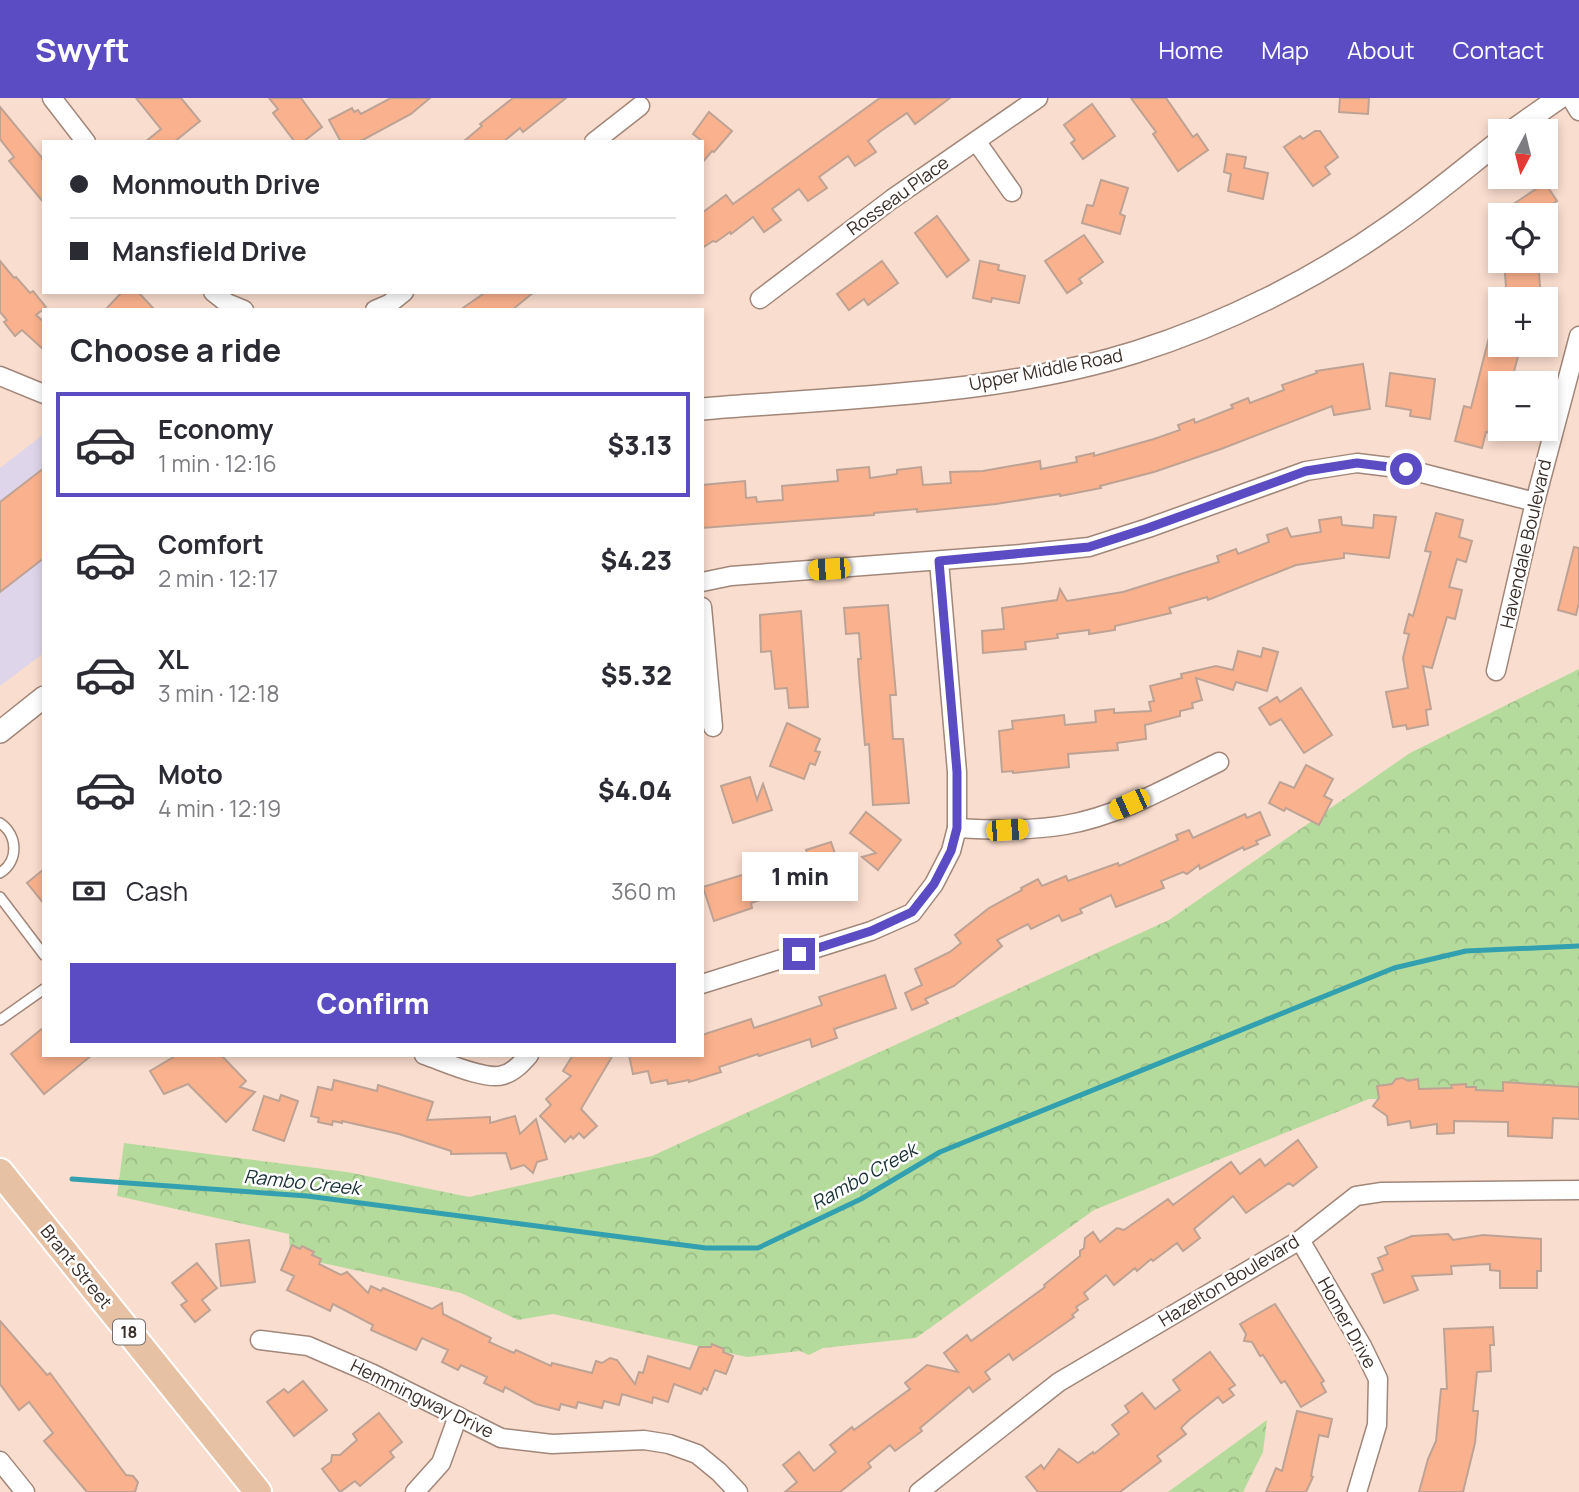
<!DOCTYPE html>
<html lang="en">
<head>
<meta charset="utf-8">
<style>
	:root { --surface:#fff; --page:#f7f7f7; --text:#2b2b33; --muted:#7c7c81; --line:#e1e1e2; --accent:#5c4cc4 }
	body { margin:0; font-family:Manrope,sans-serif; background:var(--page); color:var(--text); height:100vh; display:flex; flex-direction:column; font-size:26px; white-space:nowrap }
	* { box-sizing:border-box; margin:0 }
	p { font-size:23px; color:var(--muted) }
	.icon { flex:none; width:38px; height:38px; fill:none; stroke:currentColor; stroke-width:2; stroke-linecap:round; stroke-linejoin:round }
	.map { position:relative; flex:1; overflow:hidden }
	.side { position:absolute; left:42px; top:210px; width:662px; height:749px; display:flex; flex-direction:column; background:var(--surface); border-radius:0px; box-shadow:0 4px 10px #0003 }
	.side>* { flex:none }
	.banner { position:absolute; left:42px; top:42px; width:662px; height:154px; border-radius:0px; box-shadow:0 4px 10px #0003; display:grid; align-content:center; height:154px; padding:0 28px; background:var(--surface) }
	.needle { width:46px; rotate:187deg }
	.buttons { position:absolute; left:1488px; top:21px; display:grid; gap:14px }
	.buttons a { display:grid; place-items:center; width:70px; height:70px; border-radius:0px; background:var(--surface); box-shadow:0 4px 10px #0003; font-size:35px }
	.end { position:absolute; width:32px; height:32px; margin:-16px; border:9px solid #5c4cc4; background:#fff; box-shadow:0 0 0 4px #fff }
	.from { border-radius:50% }
	.bubble { position:absolute; height:49px; border-radius:0px; background:var(--surface); box-shadow:0 4px 10px #0003; font-size:23px; font-weight:800; line-height:49px; text-align:center }
	.car { position:absolute; width:21px; height:42px; margin:-21px -10px; border-radius:9px; box-shadow:0 0 5px 2px #0007; background:linear-gradient(#f5c518 24%,#345 0 40%,#f5c518 0 76%,#345 0 86%,#f5c518 0) }
	.banner b { display:flex; align-items:center; gap:24px; height:66px; font-size:26px }
	.banner b+b { border-top:2px solid var(--line) }
	.banner i { width:18px; height:18px; background:var(--text) }
	ul { padding:0; list-style:none }
	li { display:flex; align-items:center; gap:21px; height:105px; margin:0 14px 10px; padding:0 14px; border:4px solid transparent; border-radius:0px }
	li div { flex:1 }
	li b { display:block; font-size:26px }
	li em { font-style:normal; font-weight:800 }
	li.active { border-color:var(--accent) }
	li>.icon { width:63px; height:63px; stroke-width:1.5 }
	h2 { padding:0 28px; font-size:32px; line-height:84px }
	.pay { display:flex; align-items:center; gap:18px; height:77px; padding:0 28px; font-size:26px }
	.pay p { margin-inline-start:auto }
	.primary-button { display:flex; gap:14px; margin-top:auto; padding:14px 28px }
	.primary-button a { flex:1; height:80px; border-radius:0px; background:var(--accent); color:#fff; font-size:28px; font-weight:800; line-height:80px; text-align:center }
	header { display:flex; align-items:center; gap:42px; box-sizing:border-box; height:98px; padding:0 35px; background:var(--accent); color:#fff }
	header strong { font-size:33px }
	nav { display:flex; gap:38px; margin-inline-start:auto; font-size:24px }
	.map>svg:first-child { display:block }
</style>
</head>
<body>
<header>
<strong>Swyft</strong>
<nav><a>Home</a><a>Map</a><a>About</a><a>Contact</a></nav>
</header>
<div class="map">
<svg width="1579" height="1394" viewBox="0 0 1579 1394">
	<defs>
		<pattern id="forest-crowns" width="20" height="18" patternUnits="userSpaceOnUse" patternTransform="scale(1.75)"><rect width="20" height="18" fill="#b5db9c"/><path d="M2 6a3 3 0 1 1 6 0M12 15a3 3 0 1 1 6 0" fill="none" stroke="#9cbc86"/></pattern>
	</defs>
	<rect width="100%" height="100%" fill="#f9ddce"/>
	<path fill="#ded5ea" d="M44,336V555L0,588V370Z"/>
	<g fill="url(#forest-crowns)">
		<path d="M1579,571V1002L1369,1001L1094,1112L916,1240L823,1250L809,1257L800,1253L747,1259L553,1216L518,1222L461,1195L290,1158L289,1136L117,1098L124,1045L347,1074L469,1099L652,1058L1169,822L1410,655Z"/>
		<path d="M1267,1322L1263,1354L1243,1394H1168Z"/>
	</g>
	<g fill="none" stroke-linecap="round" stroke-linejoin="round">
		<path stroke="#32a0af" stroke-width="5" d="M72,1081L307,1098L706,1150H758L861,1101L940,1054L1394,870L1466,853L1579,848"/>
	</g>
	<g fill="#fab18d" stroke="#bea395" stroke-width="2">
		<path d="M136,0H181L200,23L174,44H145L161,31Z"/>
		<path d="M269,0H301L322,29L303,44H295L273,15L278,11Z"/>
		<path d="M391,0H430L411,16L359,44H341L329,22L352,10L354,14L358,12L361,16Z"/>
		<path d="M513,0H566L523,34L520,30L503,44H463L482,28L480,26Z"/>
		<path d="M880,0H950L915,26L907,15L881,33L868,43L876,54L855,68L848,58L819,79L827,90L808,103L799,91L772,111L781,122L764,134L753,119L731,136L730,134L716,144L713,143L702,150V115L726,97L733,106Z"/>
		<path d="M1131,0H1166L1193,39L1197,36L1208,52L1178,73L1153,36L1156,34Z"/>
		<path d="M1340,0H1369L1368,16L1339,14Z"/>
		<path d="M1092,6L1115,38L1083,61L1071,45L1075,42L1064,27Z"/>
		<path d="M0,9L44,62V105L9,63L14,59L0,41Z"/>
		<path d="M709,14L732,33L714,54L712,53L702,65V43L693,36Z"/>
		<path d="M1315,33H1320L1338,59L1325,69L1330,76L1313,88L1284,49L1300,38L1303,41Z"/>
		<path d="M1227,56L1246,59L1244,70L1268,75L1263,101L1228,93L1231,76L1224,74Z"/>
		<path d="M1101,82L1128,90L1120,116L1125,118L1120,136L1082,125L1087,107L1093,108Z"/>
		<path d="M1545,85L1557,103L1543,112L1547,117H1497Z"/>
		<path d="M937,118L969,162L947,179L915,135Z"/>
		<path d="M1084,137L1103,164L1079,181L1082,185L1067,195L1045,163Z"/>
		<path d="M0,163L14,180L16,179L30,195L33,193L46,209L36,217L44,224V252L22,232L15,238L4,224L7,222L0,214Z"/>
		<path d="M882,163L898,185L868,207L864,201L849,212L837,196Z"/>
		<path d="M980,163L999,167L998,172L1025,178L1019,205L992,200L991,204L973,200Z"/>
		<path d="M1504,163H1538L1541,201H1507Z"/>
		<path d="M122,194H138L155,212H105Z"/>
		<path d="M486,194H534L512,212H460Z"/>
		<path d="M1495,216H1500V247H1521L1511,285H1500V337L1486,334L1482,350L1455,343L1464,308L1471,310Z"/>
		<path d="M1363,266L1370,311L1334,317L1332,308L1221,351L1154,374L1100,388L1101,390L1060,398V396L996,406L917,414V411L874,415V417L702,430V387L745,383L746,400L756,399L757,404L783,402L782,388L838,383L837,372L869,369L870,380L897,376V372L921,369L923,387L951,385L950,374L983,373L1040,363L1041,371L1077,364L1076,359L1094,355V358L1154,341L1180,332L1178,327L1194,321L1195,325L1233,310L1231,307L1248,300L1250,305L1284,292L1282,287L1317,275L1316,273Z"/>
		<path d="M1390,275L1435,281L1430,321L1410,318L1411,312L1386,308Z"/>
		<path d="M44,370V460L0,494V404Z"/>
		<path d="M1436,415L1463,422L1459,439L1472,443L1466,464L1457,461L1449,489L1462,492L1455,521L1447,519L1432,570L1423,568L1431,611L1426,612L1428,627L1407,631L1406,627L1393,629L1386,594L1408,590L1403,560L1409,536L1404,535L1409,516L1413,518L1431,454L1425,453Z"/>
		<path d="M1374,417L1396,419L1389,460L1344,455V460L1296,467L1208,502L1207,499L1169,510L1171,515L1115,528V532L1089,536V532L1057,536L1058,540L1025,544L1026,551L983,555L982,533L1004,531L1002,510L1057,502L1060,491L1067,503L1123,494L1219,464L1217,458L1236,451L1238,456L1269,444L1267,437L1287,430L1291,439L1321,434L1319,422L1341,419L1342,427L1373,430Z"/>
		<path d="M1574,449L1579,450V505L1576,517L1558,512Z"/>
		<path d="M888,507L896,597H890L893,641H903L909,705L873,707L869,646L865,647L859,577L858,561H861L859,535L846,536L844,510Z"/>
		<path d="M801,513L808,609L789,610L787,590L775,591L771,553L761,554L760,517Z"/>
		<path d="M1263,550L1278,554L1267,593L1236,584L1233,592L1196,580L1202,602L1192,605L1193,610L1180,613V618L1145,627L1146,641L1117,645L1118,652L1068,656L1069,669L1013,675V673L1002,674L999,633L1013,631L1012,623L1064,617L1065,627L1096,624L1095,613L1114,611V615L1151,613L1149,604L1154,603L1150,588L1182,580L1181,576L1216,568L1233,572L1238,553L1261,559Z"/>
		<path d="M1301,590L1332,637L1304,655L1281,621L1270,627L1259,610L1277,599L1280,604Z"/>
		<path d="M787,625L820,641L815,653L820,654L815,667L810,665L804,681L770,668Z"/>
		<path d="M1306,667L1333,681L1324,698L1332,702L1319,727L1286,710L1284,713L1269,705L1280,684L1294,690Z"/>
		<path d="M750,679L757,702L763,686L772,712L733,725L721,688Z"/>
		<path d="M866,714L901,742L878,772L862,759L876,755L850,735Z"/>
		<path d="M1260,714L1270,737L1256,743L1258,746L1244,752L1243,749L1200,771L1199,767L1187,776L1183,774L1161,783L1164,790L1116,809L1111,797L1080,811L1082,815L1062,823L1059,817L1031,831L1028,826L997,842L1002,848L954,888L925,901L928,905L912,912L905,895L922,887L915,871L950,854L961,845L955,837L989,810L1022,792L1021,790L1038,781L1042,788L1066,778L1068,783L1118,765L1119,768L1178,742L1176,737L1189,732L1193,740L1245,716L1247,720Z"/>
		<path d="M831,744L839,767L850,763L855,782L793,801L791,792L751,805L752,810L714,823L703,789L808,757L806,752Z"/>
		<path d="M44,771V806L27,785Z"/>
		<path d="M885,877L896,910L834,931L837,940L812,949L810,941L759,958L758,956L719,969L721,974L689,984V982L668,986L667,982L651,985L648,973L633,976L629,957H702V937L751,921L754,930L784,920L822,907L819,899Z"/>
		<path d="M44,929V957H92L44,996L11,956Z"/>
		<path d="M177,957H221L246,983L240,989L255,994L226,1024L188,986L164,996L150,973Z"/>
		<path d="M573,957H613L581,1011L597,1028L584,1040L579,1035L573,1041L571,1038L565,1044L540,1018L551,1007L546,1001L571,978L563,973Z"/>
		<path d="M1403,980L1408,983L1418,981L1419,991L1452,990L1451,987L1466,986V989H1476V992L1503,993V984L1579,989V1021L1553,1020L1552,1040L1508,1038V1024L1454,1023V1035L1437,1036V1026L1411,1030L1410,1023L1388,1027L1387,1018L1373,1008L1379,1000L1377,988L1392,986L1396,981Z"/>
		<path d="M334,982L377,993L378,987L433,1004L427,1022L490,1019V1025L515,1018L520,1036L536,1021L547,1061L537,1064L533,1075L524,1067L511,1071L506,1055L451,1056V1053L399,1036L342,1023V1025L333,1023L332,1027L318,1024L319,1020L311,1018L318,989L332,992Z"/>
		<path d="M281,997L298,1003L284,1043L253,1032L264,998L279,1003Z"/>
		<path d="M1298,1042L1317,1069L1293,1088L1289,1085L1246,1115L1233,1098L1194,1131L1200,1140L1183,1153L1177,1145L1153,1163L1151,1161L1137,1173L1135,1170L1114,1187L1106,1177L1084,1195L1088,1201L1076,1209L1078,1212L1072,1217L1074,1219L1013,1262L1009,1256L985,1274L990,1281L973,1294L969,1289L920,1330L922,1333L895,1353L890,1347L868,1365L871,1369L840,1394H785L797,1384L783,1367L799,1354L814,1373L836,1354L830,1347L852,1329L854,1332L910,1291L905,1285L927,1267L958,1274L944,1255L967,1237L971,1243L1045,1189L1044,1187L1080,1158V1153L1084,1150L1085,1140L1093,1134L1100,1144L1117,1130L1124,1132L1168,1101L1173,1107L1231,1064L1240,1076L1260,1061L1265,1068Z"/>
		<path d="M1448,1136L1453,1142L1483,1137L1541,1141V1173H1537V1190H1500V1173L1490,1172V1166L1451,1168L1452,1176L1412,1178L1418,1192L1384,1205L1372,1176L1383,1172L1378,1160L1388,1156L1385,1149L1412,1138Z"/>
		<path d="M249,1142L255,1184L221,1188L216,1146Z"/>
		<path d="M292,1147L300,1151L302,1148L314,1154L312,1157L321,1161L319,1166L341,1177L347,1174L368,1195L371,1188L381,1193L383,1190L432,1211L442,1205L443,1216L491,1240L489,1244L514,1255L516,1252L551,1268L552,1265L592,1275L596,1263L602,1265L610,1260L617,1262L635,1286L639,1274L643,1275L648,1258L690,1271L699,1249H711L712,1246L724,1251L723,1254L733,1258L726,1276L715,1272L707,1292L704,1290L701,1296L674,1286L668,1304L653,1299L652,1305L622,1296L619,1307L604,1303L602,1310L578,1304L576,1310L561,1306L559,1312L536,1306L505,1289L503,1294L484,1285L487,1279L461,1267L458,1272L442,1264L448,1252L422,1240L416,1252L371,1232L373,1227L333,1206L330,1213L287,1192L294,1178L281,1172Z"/>
		<path d="M197,1165L217,1190L202,1202L210,1212L195,1224L181,1207L187,1203L172,1185Z"/>
		<path d="M1275,1206L1324,1283L1321,1285L1326,1294L1301,1309L1285,1283L1281,1285L1263,1257L1260,1258L1252,1244L1244,1243L1246,1236L1240,1226Z"/>
		<path d="M0,1223L47,1277L50,1275L126,1377L133,1378L138,1384L135,1394H87L44,1343L53,1335L29,1304L19,1312L0,1286Z"/>
		<path d="M1493,1229L1494,1247H1490L1491,1273L1477,1274L1473,1313H1478L1475,1345L1463,1394H1419L1428,1361L1436,1343L1441,1291H1447L1444,1231Z"/>
		<path d="M1210,1254L1235,1287L1229,1291L1234,1297L1223,1305L1218,1299L1189,1322L1181,1330L1186,1336L1157,1358L1161,1363L1120,1394H1038L1026,1379L1041,1367L1044,1371L1059,1351L1078,1365L1093,1354L1094,1356L1119,1336L1112,1327L1129,1314L1125,1308L1142,1295L1155,1311L1180,1292L1173,1282Z"/>
		<path d="M303,1283L327,1312L294,1338L267,1304L284,1291L288,1295Z"/>
		<path d="M1297,1313L1332,1321L1328,1339L1319,1337L1311,1378L1313,1379L1306,1394H1266L1276,1370L1282,1373Z"/>
		<path d="M379,1315L402,1344L390,1354L394,1359L360,1388L355,1383L340,1394L322,1371L331,1364L332,1357H340L357,1342L353,1336Z"/>
	</g>
	<g fill="none" stroke-linecap="round" stroke-linejoin="round">
		<g stroke="#a1877a" stroke-width="12">
			<g id="service">
				<path d="M0,725C18,737 19,763 0,775"/>
				<path d="M0,799L44,857"/>
				<path d="M0,922L44,891"/>
			</g>
		</g>
		<g stroke="#a1877a" stroke-width="21">
			<g id="minor">
				<path d="M52,0L86,44"/>
				<path d="M1571,0L1579,13"/>
				<path d="M976,43L1012,94"/>
				<path d="M594,44L640,8"/>
				<path d="M213,194L227,205L244,212"/>
				<path d="M760,201L892,101L1038,0"/>
				<path d="M375,212L389,206L404,194"/>
				<path d="M0,278L44,296"/>
				<path d="M702,484L731,478L1021,456L1089,449L1148,430L1306,373L1357,365L1406,371L1535,404"/>
				<path d="M702,509L713,629"/>
				<path d="M1496,573L1535,404L1579,238"/>
				<path d="M957,730C993,732 1029,733 1065,727C1119,718 1170,688 1219,664"/>
				<path d="M702,886L871,833L912,815L934,786L951,753L957,730V674L939,463"/>
				<path d="M424,957C443,963 485,983 503,977C514,974 522,965 529,957"/>
				<path d="M1300,1142L1362,1248L1378,1281L1377,1327L1357,1394"/>
				<path d="M260,1242L308,1248L373,1276L501,1340L552,1346L644,1342L669,1346L697,1356L719,1374L738,1394"/>
				<path d="M0,1363L25,1394"/>
				<path d="M415,1394L441,1365L458,1318"/>
				<path d="M919,1394L1059,1284L1300,1142L1356,1098L1382,1094L1579,1092"/>
			</g>
		</g>
		<g stroke="#a1877a" stroke-width="24">
			<g id="tertiary">
				<path d="M1512,33L1559,0"/>
				<path d="M702,311C845,299 999,297 1136,254C1225,226 1315,181 1391,127C1429,101 1464,71 1500,43"/>
				<path d="M0,634L44,599"/>
			</g>
		</g>
		<g stroke="#fff" stroke-width="30">
			<path id="primary" d="M0,1074L258,1394"/>
		</g>
		<use href="#service" stroke="#fff" stroke-width="9"/>
		<use href="#minor" stroke="#fff" stroke-width="18"/>
		<use href="#tertiary" stroke="#fff" stroke-width="21"/>
		<use href="#primary" stroke="#e6c1a3" stroke-width="26"/>
	</g>
	<g fill="none" stroke-linecap="round" stroke-linejoin="round">
		<path stroke="#5c4cc4" stroke-width="9" d="M799,856L871,833L912,814L934,786L951,753L957,730V674L939,463L1089,449L1148,430L1306,373L1357,365L1406,371"/>
	</g>
	<g text-anchor="middle" stroke-width="5" stroke-linejoin="round" paint-order="stroke">
		<rect fill="#fff" stroke="#746d69" stroke-width="2" x="113" y="1221.5" width="32" height="25" rx="5"/>
		<g font-size="16" font-weight="bold" fill="#392e29">
			<text x="129" y="1240">18</text>
		</g>
		<g font-size="18" fill="#392e29" stroke="#fff">
			<text transform="translate(898 98) rotate(-36)" y="6">Rosseau Place</text>
			<text transform="translate(1046 272) rotate(-11)" y="6">Upper Middle Road</text>
			<text transform="translate(1526 446) rotate(-77)" y="6">Havendale Boulevard</text>
			<text transform="translate(76 1169) rotate(51)" y="6">Brant Street</text>
			<text transform="translate(1229 1183) rotate(-31)" y="6">Hazelton Boulevard</text>
			<text transform="translate(1347 1225) rotate(61)" y="6">Homer Drive</text>
			<text transform="translate(422 1301) rotate(26)" y="6">Hemmingway Drive</text>
		</g>
		<g font-size="19" font-style="italic" fill="#183034" stroke="#fff">
			<text transform="translate(864 1078) rotate(-29)" y="7">Rambo Creek</text>
			<text transform="translate(302 1084) rotate(6)" y="7">Rambo Creek</text>
		</g>
	</g>
</svg>
<div class="buttons">
<a><svg class="needle" viewBox="-14 -14 28 28"><path d="M0-13l5 13h-10z" fill="#e53935"/><path d="M0 13l5-13h-10z" fill="#7c7c81"/></svg></a>
<a><svg class="icon" aria-label="locate" viewBox="0 0 24 24"><circle cx="12" cy="12" r="6"/><path d="M12 2v4M12 18v4M2 12h4M18 12h4"/></svg></a>
<a>+</a>
<a>−</a>
</div>
<i class="end from" style="left:1406px;top:371px"></i>
<i class="end" style="left:799px;top:856px"></i>
<div class="bubble" style="left:742px;top:754px;width:116px">1 min</div>
<i class="car" style="left:829px;top:471px;rotate:266deg"></i>
<i class="car" style="left:1129px;top:706px;rotate:246deg"></i>
<i class="car" style="left:1007px;top:732px;rotate:86deg"></i>
<div class="banner">
<b><i class="from"></i>Monmouth Drive</b>
<b><i></i>Mansfield Drive</b>
</div>
<section class="side">
<h2>Choose a ride</h2>
<ul>
<li class="active"><svg class="icon" aria-label="car" viewBox="0 0 24 24"><path d="M5 17H2v-5l4-1 3-4h7l3 4 3 1v5h-3M9 17h6M6 11h13"/><circle cx="7" cy="17" r="2"/><circle cx="17" cy="17" r="2"/></svg><div><b>Economy</b><p>1 min · 12:16</p></div><em>$3.13</em></li>
<li><svg class="icon" aria-label="car" viewBox="0 0 24 24"><path d="M5 17H2v-5l4-1 3-4h7l3 4 3 1v5h-3M9 17h6M6 11h13"/><circle cx="7" cy="17" r="2"/><circle cx="17" cy="17" r="2"/></svg><div><b>Comfort</b><p>2 min · 12:17</p></div><em>$4.23</em></li>
<li><svg class="icon" aria-label="car" viewBox="0 0 24 24"><path d="M5 17H2v-5l4-1 3-4h7l3 4 3 1v5h-3M9 17h6M6 11h13"/><circle cx="7" cy="17" r="2"/><circle cx="17" cy="17" r="2"/></svg><div><b>XL</b><p>3 min · 12:18</p></div><em>$5.32</em></li>
<li><svg class="icon" aria-label="car" viewBox="0 0 24 24"><path d="M5 17H2v-5l4-1 3-4h7l3 4 3 1v5h-3M9 17h6M6 11h13"/><circle cx="7" cy="17" r="2"/><circle cx="17" cy="17" r="2"/></svg><div><b>Moto</b><p>4 min · 12:19</p></div><em>$4.04</em></li>
</ul>
<div class="pay"><svg class="icon" aria-label="cash" viewBox="0 0 24 24"><path d="M3 7h18v10H3z"/><circle cx="12" cy="12" r="2"/></svg>Cash<p>360 m</p></div>
<div class="primary-button"><a>Confirm</a></div>
</section>
</div>
</body>
</html>
